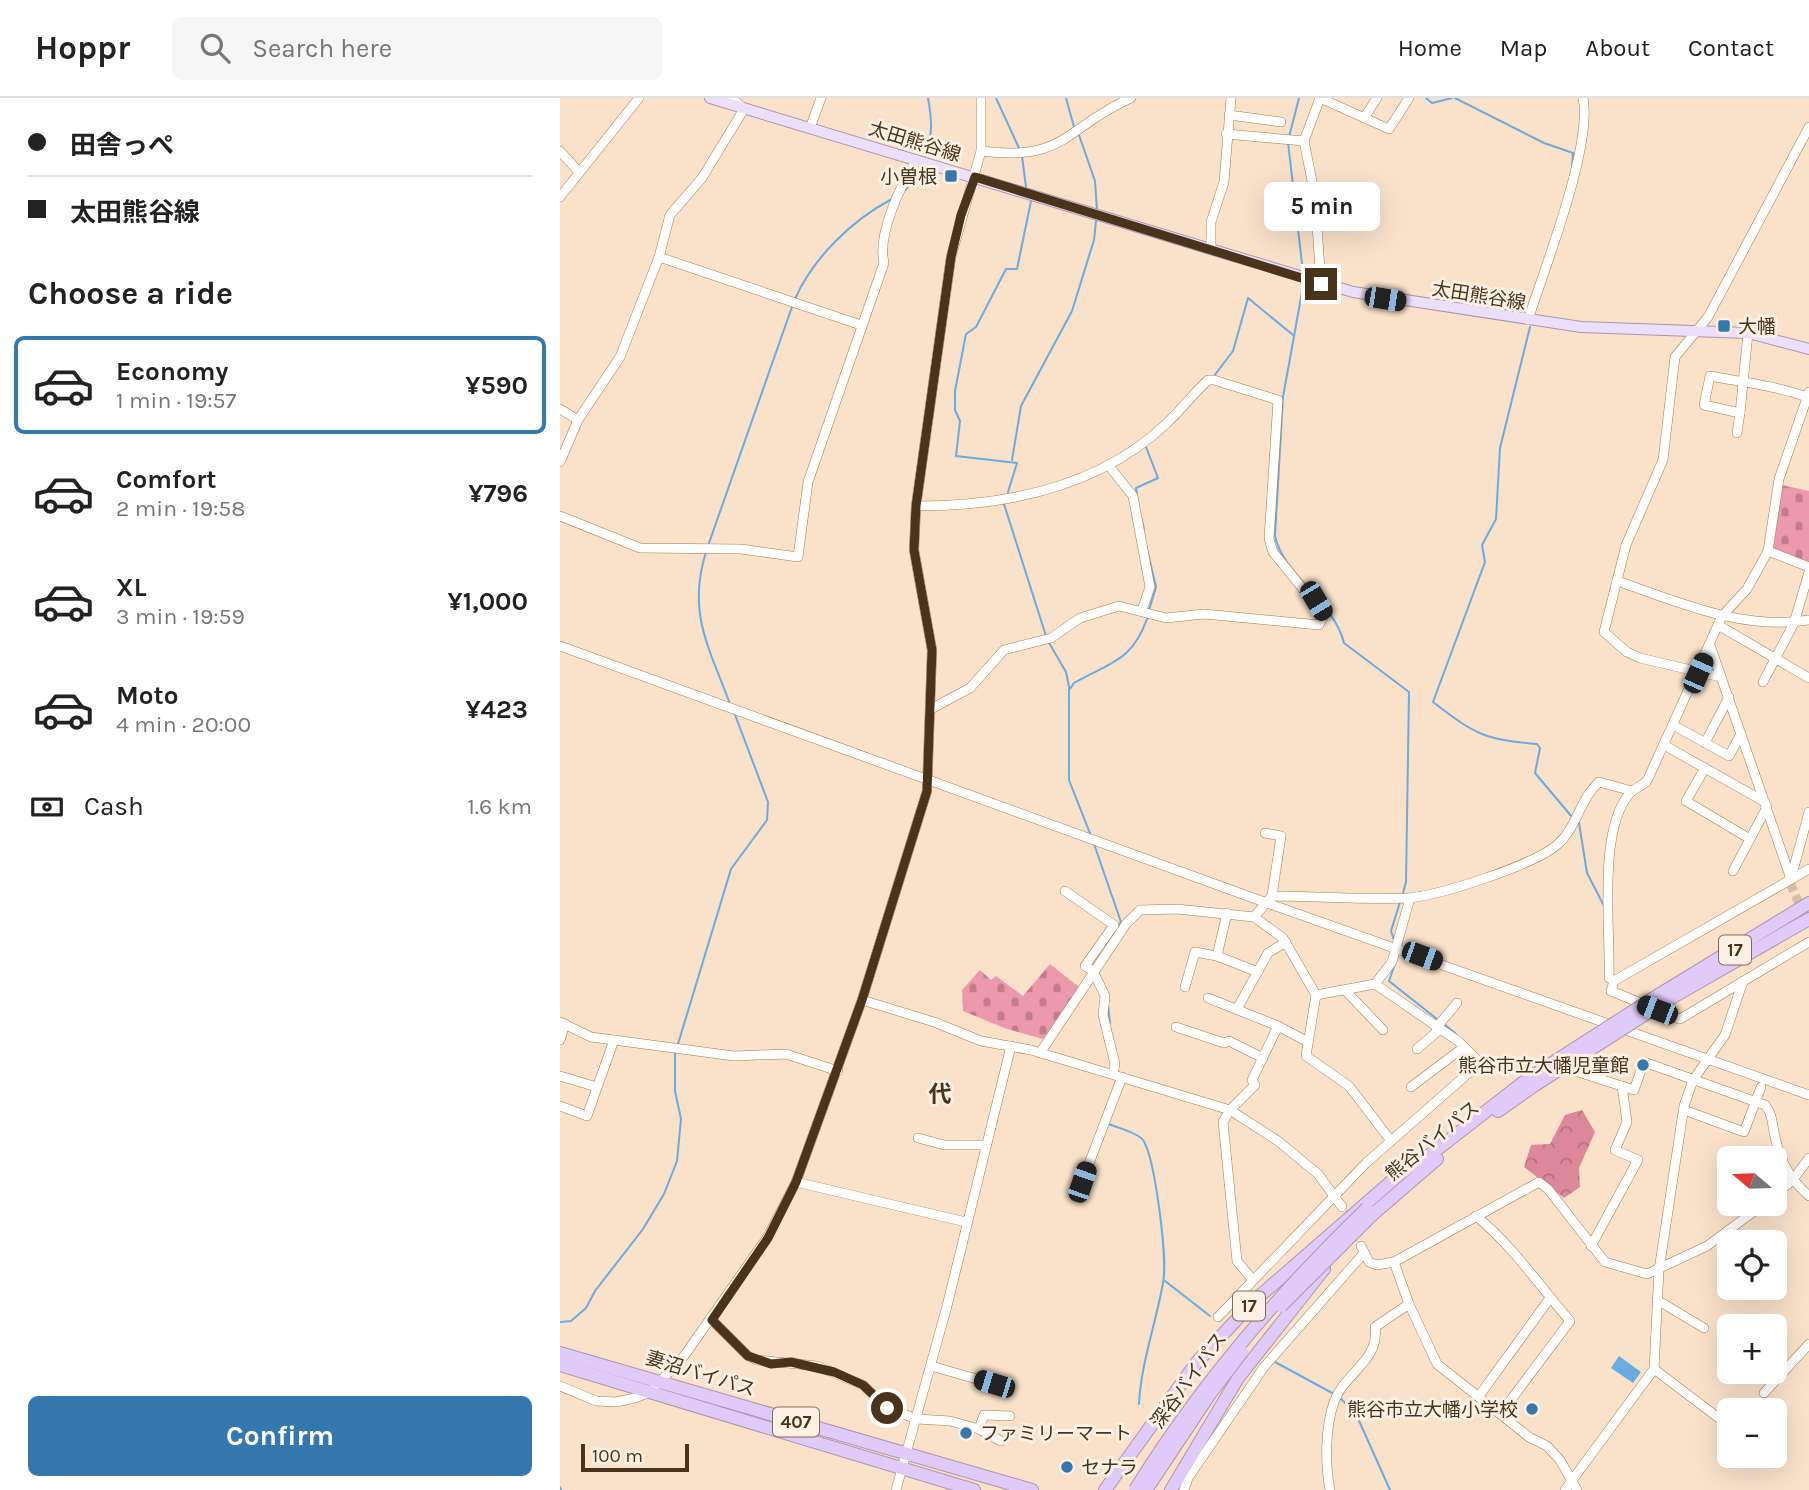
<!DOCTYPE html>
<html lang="en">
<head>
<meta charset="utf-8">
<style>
	:root { --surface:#fff; --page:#f6f6f6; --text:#222; --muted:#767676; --line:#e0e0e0; --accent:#3578ae }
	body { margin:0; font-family:Karla,"Noto Sans JP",sans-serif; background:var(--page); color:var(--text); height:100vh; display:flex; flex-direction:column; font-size:26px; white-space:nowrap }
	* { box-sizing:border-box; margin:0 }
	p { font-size:23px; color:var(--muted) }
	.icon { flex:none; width:38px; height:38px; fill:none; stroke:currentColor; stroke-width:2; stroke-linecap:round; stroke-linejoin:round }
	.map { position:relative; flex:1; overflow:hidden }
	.drawer { display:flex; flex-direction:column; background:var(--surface); width:560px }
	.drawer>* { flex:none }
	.banner { display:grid; align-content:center; height:154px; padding:0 28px; background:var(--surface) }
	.needle { width:46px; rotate:289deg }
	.buttons { position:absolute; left:1157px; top:1048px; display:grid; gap:14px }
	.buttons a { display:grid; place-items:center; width:70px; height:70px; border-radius:10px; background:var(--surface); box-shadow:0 7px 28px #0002; font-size:35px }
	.scale { position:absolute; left:21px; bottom:18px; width:108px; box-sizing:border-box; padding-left:7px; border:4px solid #4a331b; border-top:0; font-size:19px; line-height:24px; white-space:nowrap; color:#4a331b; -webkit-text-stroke:5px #fdf1e5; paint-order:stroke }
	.end { position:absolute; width:32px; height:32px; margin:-16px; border:9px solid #4a331b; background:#fff; box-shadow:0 0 0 4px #fff }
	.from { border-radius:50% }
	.bubble { position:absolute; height:49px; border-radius:10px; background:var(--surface); box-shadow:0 7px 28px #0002; font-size:23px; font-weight:700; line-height:49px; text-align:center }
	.car { position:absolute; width:21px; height:42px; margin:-21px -10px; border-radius:9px; box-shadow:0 0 5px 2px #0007; background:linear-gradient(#222 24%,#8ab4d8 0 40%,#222 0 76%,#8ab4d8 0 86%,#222 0) }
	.banner b { display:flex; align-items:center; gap:24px; height:66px; font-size:26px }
	.banner b+b { border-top:2px solid var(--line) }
	.banner i { width:18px; height:18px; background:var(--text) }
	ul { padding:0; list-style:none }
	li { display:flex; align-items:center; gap:21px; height:98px; margin:0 14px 10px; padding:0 14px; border:4px solid transparent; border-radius:10px }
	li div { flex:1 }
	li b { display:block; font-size:26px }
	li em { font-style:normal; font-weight:700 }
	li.on { border-color:var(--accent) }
	li>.icon { width:63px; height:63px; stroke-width:1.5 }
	h2 { padding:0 28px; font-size:32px; line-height:84px }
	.pay { display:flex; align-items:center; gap:18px; height:77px; padding:0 28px; font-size:26px }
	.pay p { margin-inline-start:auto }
	.action { display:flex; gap:14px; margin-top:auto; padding:14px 28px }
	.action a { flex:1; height:80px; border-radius:10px; background:var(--accent); color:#fff; font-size:28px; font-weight:700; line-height:80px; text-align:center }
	header { display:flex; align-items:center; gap:42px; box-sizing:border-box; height:98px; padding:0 35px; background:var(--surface); border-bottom:2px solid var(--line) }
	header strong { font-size:33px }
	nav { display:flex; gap:38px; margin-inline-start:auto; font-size:24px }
	.search { width:490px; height:63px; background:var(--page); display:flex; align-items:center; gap:18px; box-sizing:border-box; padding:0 24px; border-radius:10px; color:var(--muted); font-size:26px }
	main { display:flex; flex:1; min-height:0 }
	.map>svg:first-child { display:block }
</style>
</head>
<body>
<header>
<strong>Hoppr</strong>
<div class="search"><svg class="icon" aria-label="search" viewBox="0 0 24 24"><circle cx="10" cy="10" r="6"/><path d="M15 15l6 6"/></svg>Search here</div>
<nav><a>Home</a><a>Map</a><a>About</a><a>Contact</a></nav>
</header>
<main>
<section class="drawer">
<div class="banner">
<b><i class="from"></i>田舎っぺ</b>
<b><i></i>太田熊谷線</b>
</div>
<h2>Choose a ride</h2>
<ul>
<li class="on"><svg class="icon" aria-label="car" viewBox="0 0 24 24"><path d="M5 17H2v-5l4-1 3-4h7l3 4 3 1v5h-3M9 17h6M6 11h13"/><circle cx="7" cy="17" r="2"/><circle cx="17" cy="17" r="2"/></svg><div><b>Economy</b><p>1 min · 19:57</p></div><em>¥590</em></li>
<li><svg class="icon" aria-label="car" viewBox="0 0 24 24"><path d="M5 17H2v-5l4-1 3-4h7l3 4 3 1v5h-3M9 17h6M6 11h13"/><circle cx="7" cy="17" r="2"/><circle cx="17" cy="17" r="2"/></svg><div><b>Comfort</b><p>2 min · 19:58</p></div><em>¥796</em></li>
<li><svg class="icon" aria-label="car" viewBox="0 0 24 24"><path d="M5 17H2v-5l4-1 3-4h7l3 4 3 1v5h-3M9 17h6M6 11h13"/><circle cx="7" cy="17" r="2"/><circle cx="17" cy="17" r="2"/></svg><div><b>XL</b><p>3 min · 19:59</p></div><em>¥1,000</em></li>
<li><svg class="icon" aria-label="car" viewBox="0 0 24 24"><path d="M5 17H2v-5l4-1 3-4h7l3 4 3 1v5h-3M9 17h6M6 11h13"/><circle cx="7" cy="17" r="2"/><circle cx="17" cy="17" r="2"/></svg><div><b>Moto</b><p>4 min · 20:00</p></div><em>¥423</em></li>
</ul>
<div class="pay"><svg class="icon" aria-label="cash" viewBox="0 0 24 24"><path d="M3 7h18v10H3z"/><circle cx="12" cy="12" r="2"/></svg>Cash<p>1.6 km</p></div>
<div class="action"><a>Confirm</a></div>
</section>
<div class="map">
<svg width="1249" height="1392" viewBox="0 0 1249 1392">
	<defs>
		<pattern id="forest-crowns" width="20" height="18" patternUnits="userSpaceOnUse" patternTransform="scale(1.75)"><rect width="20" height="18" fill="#dc889a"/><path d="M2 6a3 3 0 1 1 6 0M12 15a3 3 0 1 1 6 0" fill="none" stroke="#b4707d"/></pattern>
		<pattern id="cemetery-stones" width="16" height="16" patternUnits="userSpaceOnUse" patternTransform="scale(1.75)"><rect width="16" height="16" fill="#ec9aab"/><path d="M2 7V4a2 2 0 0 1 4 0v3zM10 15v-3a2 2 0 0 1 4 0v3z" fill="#c17e8a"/></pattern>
	</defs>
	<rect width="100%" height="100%" fill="#f9e1ca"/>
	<path fill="url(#forest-crowns)" d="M1022,1012L1035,1034L1019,1070L1020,1089L1004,1100L964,1069L971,1047L990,1046L1005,1017Z"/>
	<g fill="url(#cemetery-stones)">
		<path d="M1222,387L1249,393V466L1213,452Z"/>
		<path d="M490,866L519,889L483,941L444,930L403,913L402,892L420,872L431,882L436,878L463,898Z"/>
	</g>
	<path fill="#6aabe2" d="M1059,1258L1081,1274L1073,1285L1051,1270Z"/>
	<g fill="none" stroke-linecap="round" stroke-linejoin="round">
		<g stroke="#6aabe2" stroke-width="2">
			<path d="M436,0L459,50"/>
			<path d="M506,0L514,29"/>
			<path d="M866,0L872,5L892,0"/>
			<path d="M895,0L984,45L1013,55L1012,70"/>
			<path d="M519,37L535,83L537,112"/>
			<path d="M729,39L739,0"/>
			<path d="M728,44L743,174"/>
			<path d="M462,58L466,89"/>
			<path d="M365,60C373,39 372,22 368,0"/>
			<path d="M345,92L356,81L361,68"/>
			<path d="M744,183L723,299L715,438C724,479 774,503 784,545L849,594L846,784L843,795"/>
			<path d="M235,201C253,160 292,122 332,101"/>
			<path d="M970,229L940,350L936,421L922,447L925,464L873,604C916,637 923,641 977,646L980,650L975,675L1012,719"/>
			<path d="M654,278L673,253L688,200L733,237"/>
			<path d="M452,362L461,308L512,213L534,142L536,123"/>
			<path d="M448,394L457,365L396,358L400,323L395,312V293L406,236L416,229L446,171H457L471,103"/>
			<path d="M577,397L576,390L598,380L586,349"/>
			<path d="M444,406L486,538"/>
			<path d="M581,419L584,431"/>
			<path d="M149,445L233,206"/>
			<path d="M586,447L596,489L589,512"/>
			<path d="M146,454C127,515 149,549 170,606"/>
			<path d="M488,543L506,574L509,589V682L531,738"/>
			<path d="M510,591L514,585C551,564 572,563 587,521"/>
			<path d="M1019,725L1027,775L1043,806"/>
			<path d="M534,746L561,824L546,848"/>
			<path d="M834,842L831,833L840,804"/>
			<path d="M838,857L829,883L877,921"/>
			<path d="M548,907L550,925"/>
			<path d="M884,926L896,936"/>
			<path d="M118,946L171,771L207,722L208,704L174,614"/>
			<path d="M549,1026C558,1030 578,1035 583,1042C595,1060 608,1162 603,1185C596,1225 581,1265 579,1306"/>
			<path d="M605,1183L650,1218"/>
			<path d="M0,1224L11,1223L26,1210L35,1193L83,1131L104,1096L117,1063L121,1021L115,993V955"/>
			<path d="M715,1264L774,1296"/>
			<path d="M779,1299L796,1316L830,1392"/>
			<path d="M0,1389L1,1392"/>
		</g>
		<path stroke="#d6bea7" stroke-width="9" stroke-dasharray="9 4.5" stroke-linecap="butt" d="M1230,785L1249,828"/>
		<g stroke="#af783e" stroke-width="10">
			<g id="minor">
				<path d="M760,0L744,43L755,98L761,186"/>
				<path d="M760,0L829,31L849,0"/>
				<path d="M669,17L721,24"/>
				<path d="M804,20L817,0"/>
				<path d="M250,30L261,0"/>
				<path d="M666,36L744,43"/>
				<path d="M0,53L18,73"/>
				<path d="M421,53C506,64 504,30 571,0"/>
				<path d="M0,99L79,0"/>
				<path d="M651,152V124L664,84L671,0"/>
				<path d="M99,159L301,227"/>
				<path d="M968,222C984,172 1033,47 1023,0"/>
				<path d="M1188,235L1180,315L1144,307L1150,278C1182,284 1217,288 1247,299"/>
				<path d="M1249,294L1219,381L1208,453L1187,491L1162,518L1087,683C1082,688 1075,690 1070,695C1037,732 1051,834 1049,880L1054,883L1249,771"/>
				<path d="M0,311L18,322"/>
				<path d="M1177,335L1180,315"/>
				<path d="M0,364L18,322L60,259L99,159L110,117L142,80L184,11L172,0"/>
				<path d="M549,368L573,398L590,489L582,512"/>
				<path d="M356,408C446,408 539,390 607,325C621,312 633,296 648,282H654L718,302L709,441L713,454L764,517L759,527L644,516L606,520L559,508L520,520L491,540L444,552L410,590L371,611"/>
				<path d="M0,418L80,450L181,451L238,459L248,384L324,165C317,136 341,86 357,62"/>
				<path d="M1208,453L1249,469"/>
				<path d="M1057,483C1119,504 1182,533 1249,522"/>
				<path d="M1158,527L1249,580"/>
				<path d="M1150,547L1231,781"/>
				<path d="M0,548L707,805L1249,997"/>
				<path d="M1161,579L1080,560L1067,554L1044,534L1066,447L1103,362L1115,259L1148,219L1249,29"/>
				<path d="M1203,584L1234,525L1249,474"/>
				<path d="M1113,627L1169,658L1181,636"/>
				<path d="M1145,645L1169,599"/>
				<path d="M1104,647L1205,704"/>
				<path d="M1145,670L1126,703L1190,741"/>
				<path d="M705,735L721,738L712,798"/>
				<path d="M1173,773L1207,709"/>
				<path d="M1231,780L1249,714"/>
				<path d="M505,793L554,827L525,868L533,873L545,898L543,917L555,966L553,976"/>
				<path d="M694,819L723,840L756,897"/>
				<path d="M657,858L667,815"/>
				<path d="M1054,883L1051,893L1120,921L1249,844"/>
				<path d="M625,889L635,854L657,858L698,874"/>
				<path d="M785,892L823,932"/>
				<path d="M648,900L718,928L748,944"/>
				<path d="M302,902L374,924L421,943L471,952L670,1012L718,1043L758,1076L782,1109"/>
				<path d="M677,911L708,855L726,844"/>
				<path d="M0,924L31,939L174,958L226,956L278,973"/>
				<path d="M616,929L664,945L669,943L703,960"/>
				<path d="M876,930L897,905"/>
				<path d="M0,942L5,926"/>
				<path d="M857,951L879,932"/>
				<path d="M480,955L566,826L580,812L617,811L694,819L712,798C756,798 802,802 847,800C878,798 975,767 998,746C1017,729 1020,701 1039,684L1072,693"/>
				<path d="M1015,973L1074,992L1084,964L1205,1007C1213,1016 1212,1027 1215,1039C1221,1065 1230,1081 1249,1098"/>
				<path d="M0,978L37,989"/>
				<path d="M851,989L904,949"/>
				<path d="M0,1008L27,1018L54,942"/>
				<path d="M1124,1012L1184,1034L1201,989"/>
				<path d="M358,1040L384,1047H425"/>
				<path d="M831,1043L789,988L746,958L756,897L815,886L832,864L850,800"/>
				<path d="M236,1084L406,1124"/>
				<path d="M522,1084L562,979"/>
				<path d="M1214,1097L1232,1083L1249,1060"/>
				<path d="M916,1118C952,1147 979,1187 1010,1223L941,1315"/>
				<path d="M801,1148L809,1164L817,1167L834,1164L979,1084L988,1091L1045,1164L1087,1176L1147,1148L1204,1106"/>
				<path d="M1031,1148L1078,1062L1055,1052L1067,1024L1062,988"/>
				<path d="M834,1164L849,1206L877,1266L969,1339L987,1348L1000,1362L1017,1392"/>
				<path d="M692,1181L677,1163L663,1024L670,1012L695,987L692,982L718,928"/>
				<path d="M1097,1202L1144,1230"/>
				<path d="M658,1219L806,1065L920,965L898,943L815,886"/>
				<path d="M152,1222L188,1258L197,1262L257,1268L303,1287L327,1310L357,1321L390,1323L419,1331L441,1343"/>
				<path d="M371,1268L434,1286"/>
				<path d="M1094,1271L1168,1327"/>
				<path d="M0,1288L36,1303L56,1304L75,1300L90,1294L124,1258L207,1140L236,1084L302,902L367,693L372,552L354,452L356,408L391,159L421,53V0"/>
				<path d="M1204,1295L1249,1246"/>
				<path d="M919,1298L990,1200"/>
				<path d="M419,1331L424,1317L450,1318"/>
				<path d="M336,1392L387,1208L451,948"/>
				<path d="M624,1392L628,1380L704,1269L804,1155"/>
				<path d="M770,1392C765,1366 765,1330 774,1304C784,1275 820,1263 815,1229L849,1206"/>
				<path d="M1005,1392L1094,1271L1099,1172L1124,1008L1133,982L1165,937L1183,883"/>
			</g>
		</g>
		<g stroke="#ac95ab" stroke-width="12">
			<path id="major" d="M150,0L793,194L1021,229L1188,235L1249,251"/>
		</g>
		<g stroke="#ac95ab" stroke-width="14">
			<g id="highway">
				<path d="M1100,896L1249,805"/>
				<path d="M1106,903L1249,821"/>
				<path d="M938,1013L975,987"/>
				<path d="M862,1063L969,980"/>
				<path d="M812,1117L877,1061"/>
				<path d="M0,1255L472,1392"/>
				<path d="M0,1267L414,1392"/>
				<path d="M545,1392L637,1264L694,1203L841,1075L868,1058"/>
				<path d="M611,1392L678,1280L764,1171"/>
			</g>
		</g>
		<use href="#minor" stroke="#fff" stroke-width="9"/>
		<use href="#major" stroke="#ecdffb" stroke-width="10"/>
		<use href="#highway" stroke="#e0caf9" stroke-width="12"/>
		<g stroke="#ac95ab" stroke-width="14" stroke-linecap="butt">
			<g id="highway-bridge">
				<path d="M969,980L1100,896"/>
				<path d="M975,987L1106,903"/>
				<path d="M721,1208L812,1117"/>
				<path d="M575,1392C640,1287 718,1196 807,1110"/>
				<path d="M586,1392L650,1296L682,1254"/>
			</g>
		</g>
		<use href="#highway-bridge" stroke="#e0caf9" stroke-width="12"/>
	</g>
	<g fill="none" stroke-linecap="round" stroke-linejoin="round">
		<path stroke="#4a331b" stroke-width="9" d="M327,1310L303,1287L274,1274L231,1264L211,1266L188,1258L152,1222L208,1140L236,1084L302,902L367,693L372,552L354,452L356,408L391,159L401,117L415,79L761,186"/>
	</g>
	<g fill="#3578ae" stroke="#fdf1e5" stroke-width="2.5">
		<rect x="384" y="71" width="14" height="14" rx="3.5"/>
		<rect x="1157" y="221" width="14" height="14" rx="3.5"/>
		<circle cx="1083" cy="967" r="7"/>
		<circle cx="972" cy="1311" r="7"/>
		<circle cx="406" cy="1335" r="7"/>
		<circle cx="507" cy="1369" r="7"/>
	</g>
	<g text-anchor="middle" stroke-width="6" stroke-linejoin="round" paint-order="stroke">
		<g fill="#fdf1e5" stroke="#806c58" stroke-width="2">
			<rect x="1159" y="837.5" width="32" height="29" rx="5"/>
			<rect x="673" y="1193.5" width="32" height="29" rx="5"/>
			<rect x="213" y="1309.5" width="46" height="29" rx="5"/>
		</g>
		<g font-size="18" font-weight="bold" fill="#4a331b">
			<text x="1175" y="858">17</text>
			<text x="689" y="1214">17</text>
			<text x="236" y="1330">407</text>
		</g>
		<g font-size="19" fill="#4a331b" stroke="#fdf1e5">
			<text transform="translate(355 43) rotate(17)" y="7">太田熊谷線</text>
			<text transform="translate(919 197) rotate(9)" y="7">太田熊谷線</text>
			<text transform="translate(872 1042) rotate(-39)" y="7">熊谷バイパス</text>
			<text transform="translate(141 1275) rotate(17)" y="7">妻沼バイパス</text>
			<text transform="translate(628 1282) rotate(-54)" y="7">深谷バイパス</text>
		</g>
		<g font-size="19" fill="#4a331b" stroke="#fdf1e5" text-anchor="end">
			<text x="377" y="85">小曽根</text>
			<text x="1178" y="235" text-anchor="start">大幡</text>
			<text x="1069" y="974">熊谷市立大幡児童館</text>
			<text x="958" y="1318">熊谷市立大幡小学校</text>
			<text x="420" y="1342" text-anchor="start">ファミリーマート</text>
			<text x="521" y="1376" text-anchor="start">セナラ</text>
		</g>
		<g font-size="23" font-weight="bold" fill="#4a331b" stroke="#fdf1e5">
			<text x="380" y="1004">代</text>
		</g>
	</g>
</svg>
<div class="buttons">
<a><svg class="needle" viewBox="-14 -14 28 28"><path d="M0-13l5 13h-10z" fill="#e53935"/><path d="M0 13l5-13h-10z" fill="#767676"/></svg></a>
<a><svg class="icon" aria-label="locate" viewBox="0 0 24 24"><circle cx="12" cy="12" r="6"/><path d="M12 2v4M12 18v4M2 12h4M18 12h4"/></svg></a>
<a>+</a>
<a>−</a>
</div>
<div class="scale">100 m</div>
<i class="end from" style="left:327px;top:1310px"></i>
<i class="end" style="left:761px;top:186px"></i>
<div class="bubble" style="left:704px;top:84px;width:116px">5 min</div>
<i class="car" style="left:825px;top:201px;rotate:99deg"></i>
<i class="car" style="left:756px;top:503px;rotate:149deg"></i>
<i class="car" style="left:1138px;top:575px;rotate:24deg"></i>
<i class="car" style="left:862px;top:858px;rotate:110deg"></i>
<i class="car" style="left:1097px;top:912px;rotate:291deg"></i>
<i class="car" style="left:522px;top:1084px;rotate:19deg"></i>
<i class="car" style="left:434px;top:1286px;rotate:287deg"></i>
</div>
</main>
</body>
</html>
